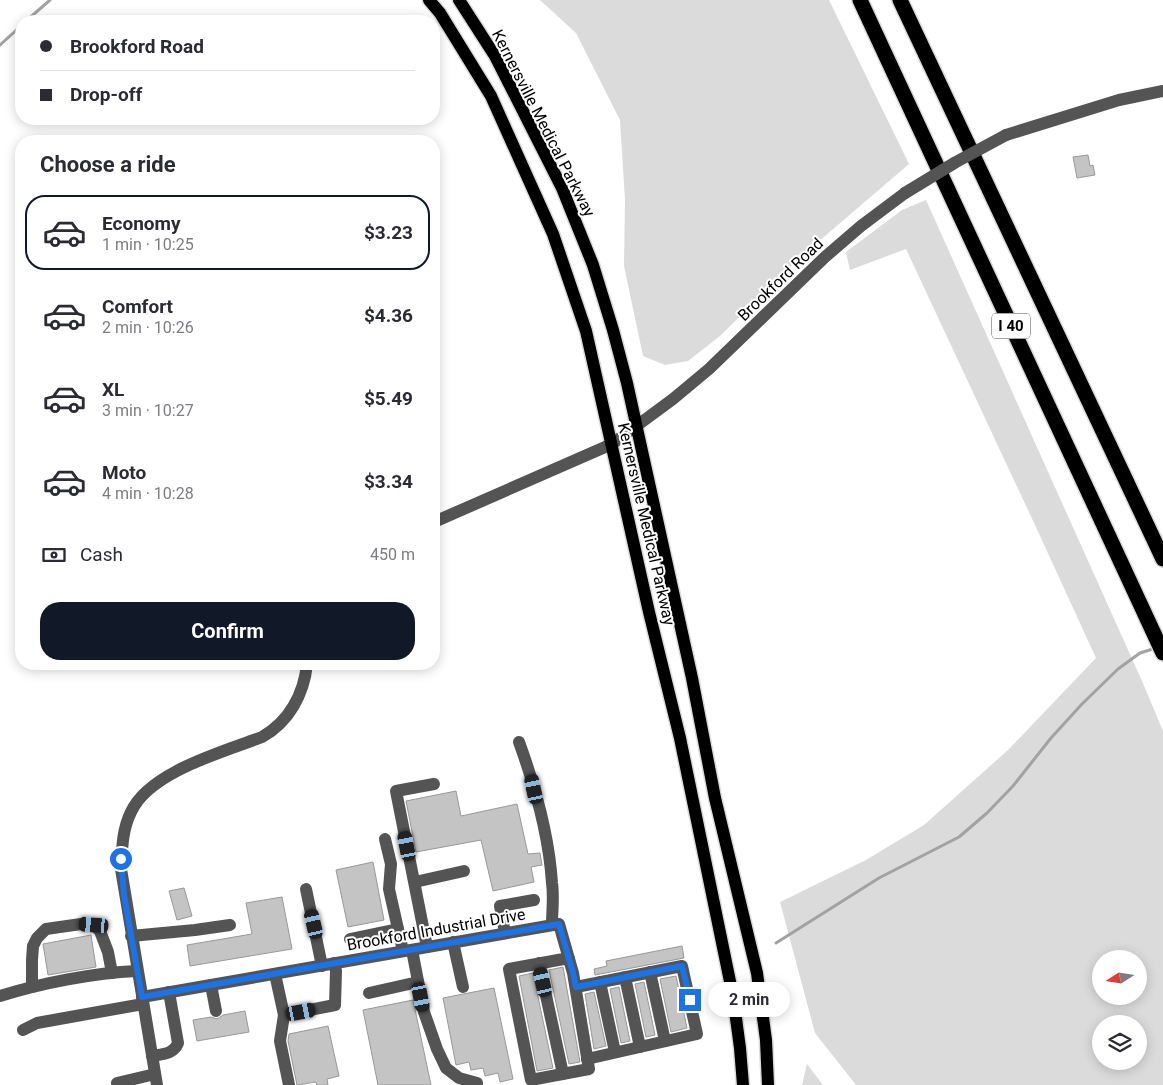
<!DOCTYPE html>
<html lang="en">
<head>
<meta charset="utf-8">
<style>
	:root { --surface:#fff; --page:#f2f2f3; --text:#2b2b33; --muted:#7c7c81; --line:#e1e1e2; --accent:#111827 }
	body { margin:0; font-family:Roboto,sans-serif; background:var(--page); color:var(--text); height:100vh; display:flex; flex-direction:column; font-size:19px; white-space:nowrap }
	* { box-sizing:border-box; margin:0 }
	p { font-size:16px; color:var(--muted) }
	.icon { flex:none; width:28px; height:28px; fill:none; stroke:currentColor; stroke-width:2; stroke-linecap:round; stroke-linejoin:round }
	.map { position:relative; flex:1; overflow:hidden }
	.side { position:absolute; left:15px; top:135px; width:425px; height:535px; display:flex; flex-direction:column; background:var(--surface); border-radius:20px; box-shadow:0 2px 12px #0003 }
	.side>* { flex:none }
	.hud { position:absolute; left:15px; top:15px; width:425px; height:110px; border-radius:20px; box-shadow:0 2px 12px #0003; display:grid; align-content:center; height:110px; padding:0 25px; background:var(--surface) }
	.needle { width:32px; rotate:258deg }
	.fabs { position:absolute; left:1092px; top:950px; display:grid; gap:10px }
	.fabs a { display:grid; place-items:center; width:55px; height:55px; border-radius:50%; background:var(--surface); box-shadow:0 2px 12px #0003; font-size:25px }
	.end { position:absolute; width:22px; height:22px; margin:-11px; border:6px solid #1a73e8; background:#fff; box-shadow:0 0 0 2px #fff }
	.from { border-radius:50% }
	.bubble { position:absolute; height:35px; border-radius:18px; background:var(--surface); box-shadow:0 2px 12px #0003; font-size:16px; font-weight:700; line-height:35px; text-align:center }
	.car { position:absolute; width:15px; height:30px; margin:-15px -8px; border-radius:6px; box-shadow:0 0 4px 1px #0007; background:linear-gradient(#222 24%,#8ab4d8 0 40%,#222 0 76%,#8ab4d8 0 86%,#222 0) }
	.hud b { display:flex; align-items:center; gap:18px; height:48px; font-size:19px }
	.hud b+b { border-top:1px solid var(--line) }
	.hud i { width:12px; height:12px; background:var(--text) }
	ul { padding:0; list-style:none }
	li { display:flex; align-items:center; gap:15px; height:75px; margin:0 10px 8px; padding:0 15px; border:2px solid transparent; border-radius:20px }
	li div { flex:1 }
	li b { display:block; font-size:19px }
	li em { font-style:normal; font-weight:700 }
	li.selected { border-color:var(--accent) }
	li>.icon { width:45px; height:45px; stroke-width:1.5 }
	h2 { padding:0 25px; font-size:22px; line-height:60px }
	.pay { display:flex; align-items:center; gap:12px; height:55px; padding:0 25px; font-size:19px }
	.pay p { margin-inline-start:auto }
	.primary-button { display:flex; gap:10px; margin-top:auto; padding:10px 25px }
	.primary-button a { flex:1; height:58px; border-radius:20px; background:var(--accent); color:#fff; font-size:20px; font-weight:700; line-height:58px; text-align:center }
	.map>svg:first-child { display:block }
</style>
</head>
<body>
<div class="map">
<svg width="1163" height="1085" viewBox="0 0 1163 1085">
	<rect width="100%" height="100%" fill="#fff"/>
	<g fill="#dbdbdb" fill-rule="evenodd">
		<path d="M540,0H829L909,164L797,260L720,336L688,361L665,365L643,356L624,266L625,200L620,120L576,33Z"/>
		<path d="M926,200L1142,681L1163,731V1085H856L815,1033L780,902L866,860L924,825L1008,750L1096,658L1035,525L906,249L850,270L846,252L902,210ZM1101,959H1139V996H1101ZM1101,1024H1139V1061H1101Z"/>
		<path d="M807,1064L823,1085H802Z"/>
	</g>
	<g fill="none" stroke-linecap="round" stroke-linejoin="round">
		<g stroke="#a2a2a2" stroke-width="3">
			<path d="M26,21L50,0"/>
			<path d="M0,45L21,26"/>
			<path d="M776,943L879,878L959,837L987,813L1013,786L1051,738L1082,704L1118,669L1140,653L1156,648"/>
		</g>
	</g>
	<g fill="#c4c4c4" stroke="#989898">
		<path d="M1088,155L1090,166L1093,165L1095,175L1077,178L1073,157Z"/>
		<path d="M456,791L461,816L517,804L528,854L540,853L542,865L531,867L534,882L493,891L481,840L416,852L406,801Z"/>
		<path d="M373,862L384,920L348,927L336,870Z"/>
		<path d="M184,888L192,916L177,920L169,891Z"/>
		<path d="M282,897L292,949L190,966L187,945L252,934L246,903Z"/>
		<path d="M91,935L96,967L48,975L43,944Z"/>
		<path d="M682,946L684,958L595,975L594,969L607,966L606,961Z"/>
		<path d="M563,967L580,1062L569,1064L549,970Z"/>
		<path d="M533,973L553,1068L537,1071L519,976Z"/>
		<path d="M676,976L687,1028L671,1032L660,979Z"/>
		<path d="M644,982L655,1035L646,1037L635,984Z"/>
		<path d="M619,987L630,1041L621,1043L610,989Z"/>
		<path d="M494,988L513,1079L500,1082L498,1073L485,1076L483,1068L471,1070L469,1062L456,1065L443,998Z"/>
		<path d="M594,992L606,1046L594,1049L585,994Z"/>
		<path d="M413,1000L431,1085H378L363,1010Z"/>
		<path d="M245,1011L249,1032L197,1041L193,1020L211,1017L217,1019L223,1015Z"/>
		<path d="M328,1026L339,1076L327,1079L328,1085H317L316,1082L297,1085L288,1041L289,1034Z"/>
	</g>
	<g fill="none" stroke-linecap="round" stroke-linejoin="round">
		<g stroke="#dbdbdb" stroke-width="15">
			<g id="major">
				<path d="M429,0L440,13L491,96L553,234L586,331L649,612L680,738L733,996L740,1048L743,1085"/>
				<path d="M459,0L495,56L562,188L593,265L613,330L627,383L692,678L715,798L757,973L766,1040L768,1085"/>
			</g>
		</g>
		<g stroke="#dbdbdb" stroke-width="18">
			<g id="highway">
				<path d="M860,0L1163,653"/>
				<path d="M900,0L1163,559"/>
			</g>
		</g>
		<g stroke="#545454" stroke-width="12">
			<path d="M1006,135L1119,100L1163,91"/>
			<path d="M434,522L612,444L673,399L709,369L825,257L861,226L905,193"/>
			<path d="M519,742C535,786 549,836 552,883C554,897 552,911 552,925"/>
			<path d="M385,839L391,864L389,889L403,951"/>
			<path d="M415,882L464,871"/>
			<path d="M306,889L322,966"/>
			<path d="M505,933L500,906L534,900"/>
			<path d="M131,936L195,930L230,925"/>
			<path d="M350,939L398,929"/>
			<path d="M453,942L463,987"/>
			<path d="M427,947L396,791L434,784"/>
			<path d="M412,950L424,1012L437,1049L446,1068L459,1078L477,1083"/>
			<path d="M539,963L563,1074"/>
			<path d="M650,972L665,1041"/>
			<path d="M275,974L284,1015L335,1005L336,971L334,963"/>
			<path d="M625,977L640,1047"/>
			<path d="M600,982L615,1052"/>
			<path d="M211,985L216,1011"/>
			<path d="M32,987V960L33,946L37,938L46,929L81,924L94,925L100,931L108,952L112,973"/>
			<path d="M576,987L682,966L697,1034L587,1059"/>
			<path d="M369,993L418,982"/>
			<path d="M0,996C42,983 93,973 137,971"/>
			<path d="M142,997L559,924L573,973L589,1069L531,1080L509,969L569,958"/>
			<path d="M284,1015L280,1041L289,1085"/>
			<path d="M23,1030L37,1023L143,1004"/>
			<path d="M152,1056C163,1054 174,1054 178,1043L169,992"/>
			<path d="M118,1085L117,1083L155,1074"/>
			<path d="M157,1085L121,869C122,850 122,830 131,812C149,772 223,752 262,737C289,722 304,694 307,664"/>
		</g>
		<use href="#major" stroke="#000" stroke-width="12"/>
		<use href="#highway" stroke="#000" stroke-width="15"/>
		<path stroke="#545454" stroke-width="12" d="M905,193L956,162L1006,135"/>
	</g>
	<g fill="none" stroke-linecap="round" stroke-linejoin="round">
		<path stroke="#1a73e8" stroke-width="6" d="M121,859L124,895L142,997L559,924L573,973L576,987L682,966L690,1000"/>
	</g>
	<g text-anchor="middle" stroke-width="4" stroke-linejoin="round" paint-order="stroke">
		<rect fill="#fff" stroke="#4c4c4c" stroke-width="1" x="992" y="313.5" width="38" height="25" rx="4"/>
		<g font-size="15" font-weight="bold" fill="#000">
			<text x="1011" y="331">I 40</text>
		</g>
		<g font-size="16" fill="#000" stroke="#fff">
			<text transform="translate(544 123) rotate(63)" y="6">Kernersville Medical Parkway</text>
			<text transform="translate(780 279) rotate(-44)" y="6">Brookford Road</text>
			<text transform="translate(647 524) rotate(77)" y="6">Kernersville Medical Parkway</text>
			<text transform="translate(436 929) rotate(-10)" y="6">Brookford Industrial Drive</text>
		</g>
	</g>
</svg>
<div class="fabs">
<a><svg class="needle" viewBox="-14 -14 28 28"><path d="M0-13l5 13h-10z" fill="#e53935"/><path d="M0 13l5-13h-10z" fill="#7c7c81"/></svg></a>
<a><svg class="icon" aria-label="layers" viewBox="0 0 24 24"><path d="M12 4l9 5-9 5-9-5zM3 14l9 5 9-5"/></svg></a>
</div>
<i class="end from" style="left:121px;top:859px"></i>
<i class="end" style="left:690px;top:1000px"></i>
<div class="bubble" style="left:708px;top:982px;width:82px">2 min</div>
<i class="car" style="left:534px;top:789px;rotate:348deg"></i>
<i class="car" style="left:407px;top:846px;rotate:349deg"></i>
<i class="car" style="left:314px;top:924px;rotate:347deg"></i>
<i class="car" style="left:94px;top:925px;rotate:274deg"></i>
<i class="car" style="left:543px;top:982px;rotate:347deg"></i>
<i class="car" style="left:421px;top:997px;rotate:169deg"></i>
<i class="car" style="left:301px;top:1012px;rotate:79deg"></i>
<div class="hud">
<b><i class="from"></i>Brookford Road</b>
<b><i></i>Drop-off</b>
</div>
<section class="side">
<h2>Choose a ride</h2>
<ul>
<li class="selected"><svg class="icon" aria-label="car" viewBox="0 0 24 24"><path d="M5 17H2v-5l4-1 3-4h7l3 4 3 1v5h-3M9 17h6M6 11h13"/><circle cx="7" cy="17" r="2"/><circle cx="17" cy="17" r="2"/></svg><div><b>Economy</b><p>1 min · 10:25</p></div><em>$3.23</em></li>
<li><svg class="icon" aria-label="car" viewBox="0 0 24 24"><path d="M5 17H2v-5l4-1 3-4h7l3 4 3 1v5h-3M9 17h6M6 11h13"/><circle cx="7" cy="17" r="2"/><circle cx="17" cy="17" r="2"/></svg><div><b>Comfort</b><p>2 min · 10:26</p></div><em>$4.36</em></li>
<li><svg class="icon" aria-label="car" viewBox="0 0 24 24"><path d="M5 17H2v-5l4-1 3-4h7l3 4 3 1v5h-3M9 17h6M6 11h13"/><circle cx="7" cy="17" r="2"/><circle cx="17" cy="17" r="2"/></svg><div><b>XL</b><p>3 min · 10:27</p></div><em>$5.49</em></li>
<li><svg class="icon" aria-label="car" viewBox="0 0 24 24"><path d="M5 17H2v-5l4-1 3-4h7l3 4 3 1v5h-3M9 17h6M6 11h13"/><circle cx="7" cy="17" r="2"/><circle cx="17" cy="17" r="2"/></svg><div><b>Moto</b><p>4 min · 10:28</p></div><em>$3.34</em></li>
</ul>
<div class="pay"><svg class="icon" aria-label="cash" viewBox="0 0 24 24"><path d="M3 7h18v10H3z"/><circle cx="12" cy="12" r="2"/></svg>Cash<p>450 m</p></div>
<div class="primary-button"><a>Confirm</a></div>
</section>
</div>
</body>
</html>
